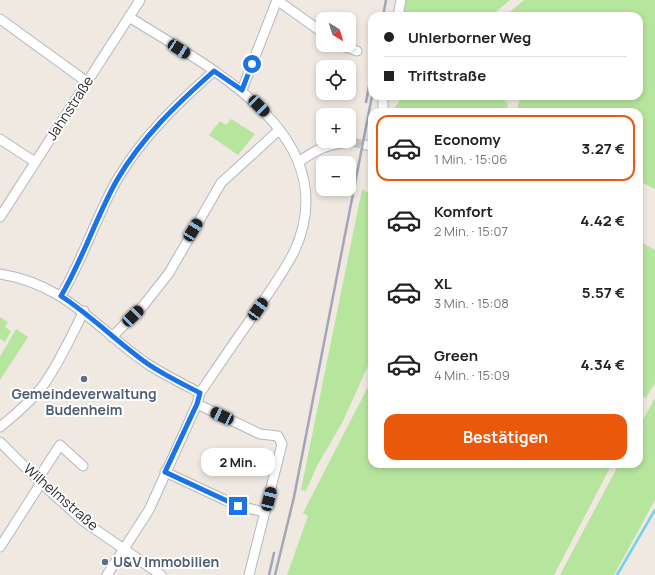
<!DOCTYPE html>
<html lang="de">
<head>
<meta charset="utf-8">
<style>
	:root { --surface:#fff; --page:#f6f6f6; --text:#222; --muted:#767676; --line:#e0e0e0; --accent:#ea580c }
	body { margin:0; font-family:Manrope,sans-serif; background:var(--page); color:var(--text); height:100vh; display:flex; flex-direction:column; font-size:15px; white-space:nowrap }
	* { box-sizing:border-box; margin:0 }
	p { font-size:13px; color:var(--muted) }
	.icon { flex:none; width:22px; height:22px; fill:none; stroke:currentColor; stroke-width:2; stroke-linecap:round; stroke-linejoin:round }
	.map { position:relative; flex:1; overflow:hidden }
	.side { position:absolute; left:368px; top:108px; width:275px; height:360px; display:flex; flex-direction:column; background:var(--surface); border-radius:12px; box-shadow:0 2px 6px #0003 }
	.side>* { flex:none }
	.hud { position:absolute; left:368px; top:12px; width:275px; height:88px; border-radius:12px; box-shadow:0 2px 6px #0003; display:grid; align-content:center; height:88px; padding:0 16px; background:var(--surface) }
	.needle { width:26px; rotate:142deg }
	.controls { position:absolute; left:316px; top:12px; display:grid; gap:8px }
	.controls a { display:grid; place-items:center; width:40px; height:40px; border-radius:8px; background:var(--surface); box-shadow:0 2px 6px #0003; font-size:20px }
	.end { position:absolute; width:18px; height:18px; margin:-9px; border:5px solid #1a73e8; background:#fff; box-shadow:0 0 0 2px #fff }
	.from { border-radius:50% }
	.bubble { position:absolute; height:28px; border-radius:12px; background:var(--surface); box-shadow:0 2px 6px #0003; font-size:13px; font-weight:700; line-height:28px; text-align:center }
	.car { position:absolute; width:12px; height:24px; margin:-12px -6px; border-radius:5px; box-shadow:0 0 3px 1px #0007; background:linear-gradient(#222 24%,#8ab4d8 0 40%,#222 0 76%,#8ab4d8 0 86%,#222 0) }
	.hud b { display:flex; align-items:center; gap:14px; height:38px; font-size:15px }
	.hud b+b { border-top:1px solid var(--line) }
	.hud i { width:10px; height:10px; background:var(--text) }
	ul { padding:7px 0 0; list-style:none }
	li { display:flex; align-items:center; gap:12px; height:66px; margin:0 8px 6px; padding:0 8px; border:2px solid transparent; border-radius:12px }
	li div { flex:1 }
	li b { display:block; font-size:15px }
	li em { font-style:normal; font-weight:700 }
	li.on { border-color:var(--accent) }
	li>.icon { width:36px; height:36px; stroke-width:1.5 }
	.cta { display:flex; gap:8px; margin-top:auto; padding:8px 16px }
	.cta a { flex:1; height:46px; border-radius:12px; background:var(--accent); color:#fff; font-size:16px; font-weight:700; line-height:46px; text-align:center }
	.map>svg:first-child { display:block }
</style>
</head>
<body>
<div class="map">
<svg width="655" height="575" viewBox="0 0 655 575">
	<rect width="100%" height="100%" fill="#efe9e1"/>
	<g fill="#b6e59e">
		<path d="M404,0H510L491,16H401Z"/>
		<path d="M524,0H655V189L639,181V112H516L521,96H639V16H505Z"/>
		<path d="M407,96H506L504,101L508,104L506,112H392L402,97Z"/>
		<path d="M231,119L255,134L238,155L209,135L220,121L226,125Z"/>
		<path d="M362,189L372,195V357L342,423L317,466L306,491L301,490Z"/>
		<path d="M639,241L655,250V383L646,398L639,394Z"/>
		<path d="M0,317L8,322L5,327L11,331L5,342L0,339Z"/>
		<path d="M16,329L28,337L0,380V357Z"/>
		<path d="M372,379V464H612L554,575H287L308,516L303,513Z"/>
		<path d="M655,398V500L614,575H560L619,464H639V427Z"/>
	</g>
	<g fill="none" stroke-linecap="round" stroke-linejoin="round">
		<path stroke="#75cff0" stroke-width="2.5" d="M617,575L655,510"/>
		<path stroke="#c8c4bd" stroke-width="9" stroke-dasharray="9 4.5" stroke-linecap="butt" d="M352,142L366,145"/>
		<g stroke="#b4b7c1" stroke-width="11">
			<g id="minor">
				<path d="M277,0L323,33"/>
				<path d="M398,16L401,0"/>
				<path d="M0,19L87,82"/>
				<path d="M340,45L357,51"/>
				<path d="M242,90L277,0"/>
				<path d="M383,96V112"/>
				<path d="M0,139L35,162"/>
				<path d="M366,145L372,146"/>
				<path d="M299,162C316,149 331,143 352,142"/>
				<path d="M0,217L140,0"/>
				<path d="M0,274C68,285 96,329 149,365C165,375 183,384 200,393"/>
				<path d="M61,296C83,259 96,217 117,180C142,137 177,104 214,71"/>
				<path d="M112,337L143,306L169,273L221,183L279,130"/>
				<path d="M197,404L260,434L278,436L282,444L249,575"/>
				<path d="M0,427C15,415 30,402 42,387C59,364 71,336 84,311"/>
				<path d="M0,442L41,483L82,520L161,575"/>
				<path d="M165,472L238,506L265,512"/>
				<path d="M38,479L60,445L83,466"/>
				<path d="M0,547L41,483"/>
				<path d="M107,575L149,510L197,404L200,393C218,366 236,340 255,313C269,293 283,273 294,252C348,135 208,67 129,17"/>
			</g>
		</g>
		<use href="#minor" stroke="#fff" stroke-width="9"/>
		<g stroke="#a3a6b8" stroke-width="2.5">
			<path d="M383,16L386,0"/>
			<path d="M366,102L372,71"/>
			<path d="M269,575L274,553"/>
			<path d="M275,575L294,497L372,96"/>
		</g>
	</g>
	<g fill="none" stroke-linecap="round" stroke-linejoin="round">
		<path stroke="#1a73e8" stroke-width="5" d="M238,506L165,472L197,404L200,393C183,384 164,375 148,364C118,343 92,316 61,296C83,259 96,217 117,180C142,137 177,104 214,71L242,90L252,64"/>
	</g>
	<g fill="#5c6f8a" stroke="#fff" stroke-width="1.5">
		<circle cx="84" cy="379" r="4"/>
		<circle cx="105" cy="562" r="4"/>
	</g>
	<g text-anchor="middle" stroke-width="4" stroke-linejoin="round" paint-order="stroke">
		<g font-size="14" fill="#2e2e2e" stroke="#fff">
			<text transform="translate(70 108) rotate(-57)" y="5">Jahnstraße</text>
			<text transform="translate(61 497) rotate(41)" y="5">Wilhelmstraße</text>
		</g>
		<g font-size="14" font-weight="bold" fill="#4e5e75" stroke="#fff">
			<text x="84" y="399">Gemeindeverwaltung<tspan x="84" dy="16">Budenheim</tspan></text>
			<text x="113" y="567" text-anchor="start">U&amp;V Immobilien</text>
		</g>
	</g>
</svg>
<div class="controls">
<a><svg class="needle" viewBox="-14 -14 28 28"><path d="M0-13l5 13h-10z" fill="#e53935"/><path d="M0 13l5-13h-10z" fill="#767676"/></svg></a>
<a><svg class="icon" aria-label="locate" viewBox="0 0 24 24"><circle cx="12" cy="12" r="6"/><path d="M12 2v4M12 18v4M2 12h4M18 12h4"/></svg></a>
<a>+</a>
<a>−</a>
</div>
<i class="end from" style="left:252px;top:64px"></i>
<i class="end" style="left:238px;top:506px"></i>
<div class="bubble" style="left:201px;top:448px;width:74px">2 Min.</div>
<i class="car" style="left:179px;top:49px;rotate:123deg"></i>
<i class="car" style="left:259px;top:106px;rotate:135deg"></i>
<i class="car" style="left:193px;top:230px;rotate:31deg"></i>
<i class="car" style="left:258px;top:309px;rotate:35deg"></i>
<i class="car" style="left:133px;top:316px;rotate:46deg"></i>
<i class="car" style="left:222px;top:416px;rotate:295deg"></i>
<i class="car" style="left:269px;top:499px;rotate:14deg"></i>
<div class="hud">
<b><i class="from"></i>Uhlerborner Weg</b>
<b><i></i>Triftstraße</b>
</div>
<section class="side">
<ul>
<li class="on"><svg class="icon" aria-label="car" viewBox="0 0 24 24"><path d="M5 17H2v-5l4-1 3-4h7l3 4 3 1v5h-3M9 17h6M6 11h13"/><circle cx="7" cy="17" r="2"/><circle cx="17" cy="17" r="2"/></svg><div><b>Economy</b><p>1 Min. · 15:06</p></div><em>3.27 €</em></li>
<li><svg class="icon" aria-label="car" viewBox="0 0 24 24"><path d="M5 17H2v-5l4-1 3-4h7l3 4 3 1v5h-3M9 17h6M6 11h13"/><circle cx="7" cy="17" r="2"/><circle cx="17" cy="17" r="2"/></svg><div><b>Komfort</b><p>2 Min. · 15:07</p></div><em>4.42 €</em></li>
<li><svg class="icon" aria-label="car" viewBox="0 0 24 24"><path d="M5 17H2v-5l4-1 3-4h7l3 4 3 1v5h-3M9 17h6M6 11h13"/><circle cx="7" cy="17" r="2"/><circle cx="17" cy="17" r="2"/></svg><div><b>XL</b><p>3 Min. · 15:08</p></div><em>5.57 €</em></li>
<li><svg class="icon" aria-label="car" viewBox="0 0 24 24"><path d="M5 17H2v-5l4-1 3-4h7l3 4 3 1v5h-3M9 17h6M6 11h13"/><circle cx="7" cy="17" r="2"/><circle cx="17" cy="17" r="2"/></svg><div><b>Green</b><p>4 Min. · 15:09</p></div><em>4.34 €</em></li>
</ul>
<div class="cta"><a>Bestätigen</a></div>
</section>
</div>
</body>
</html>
